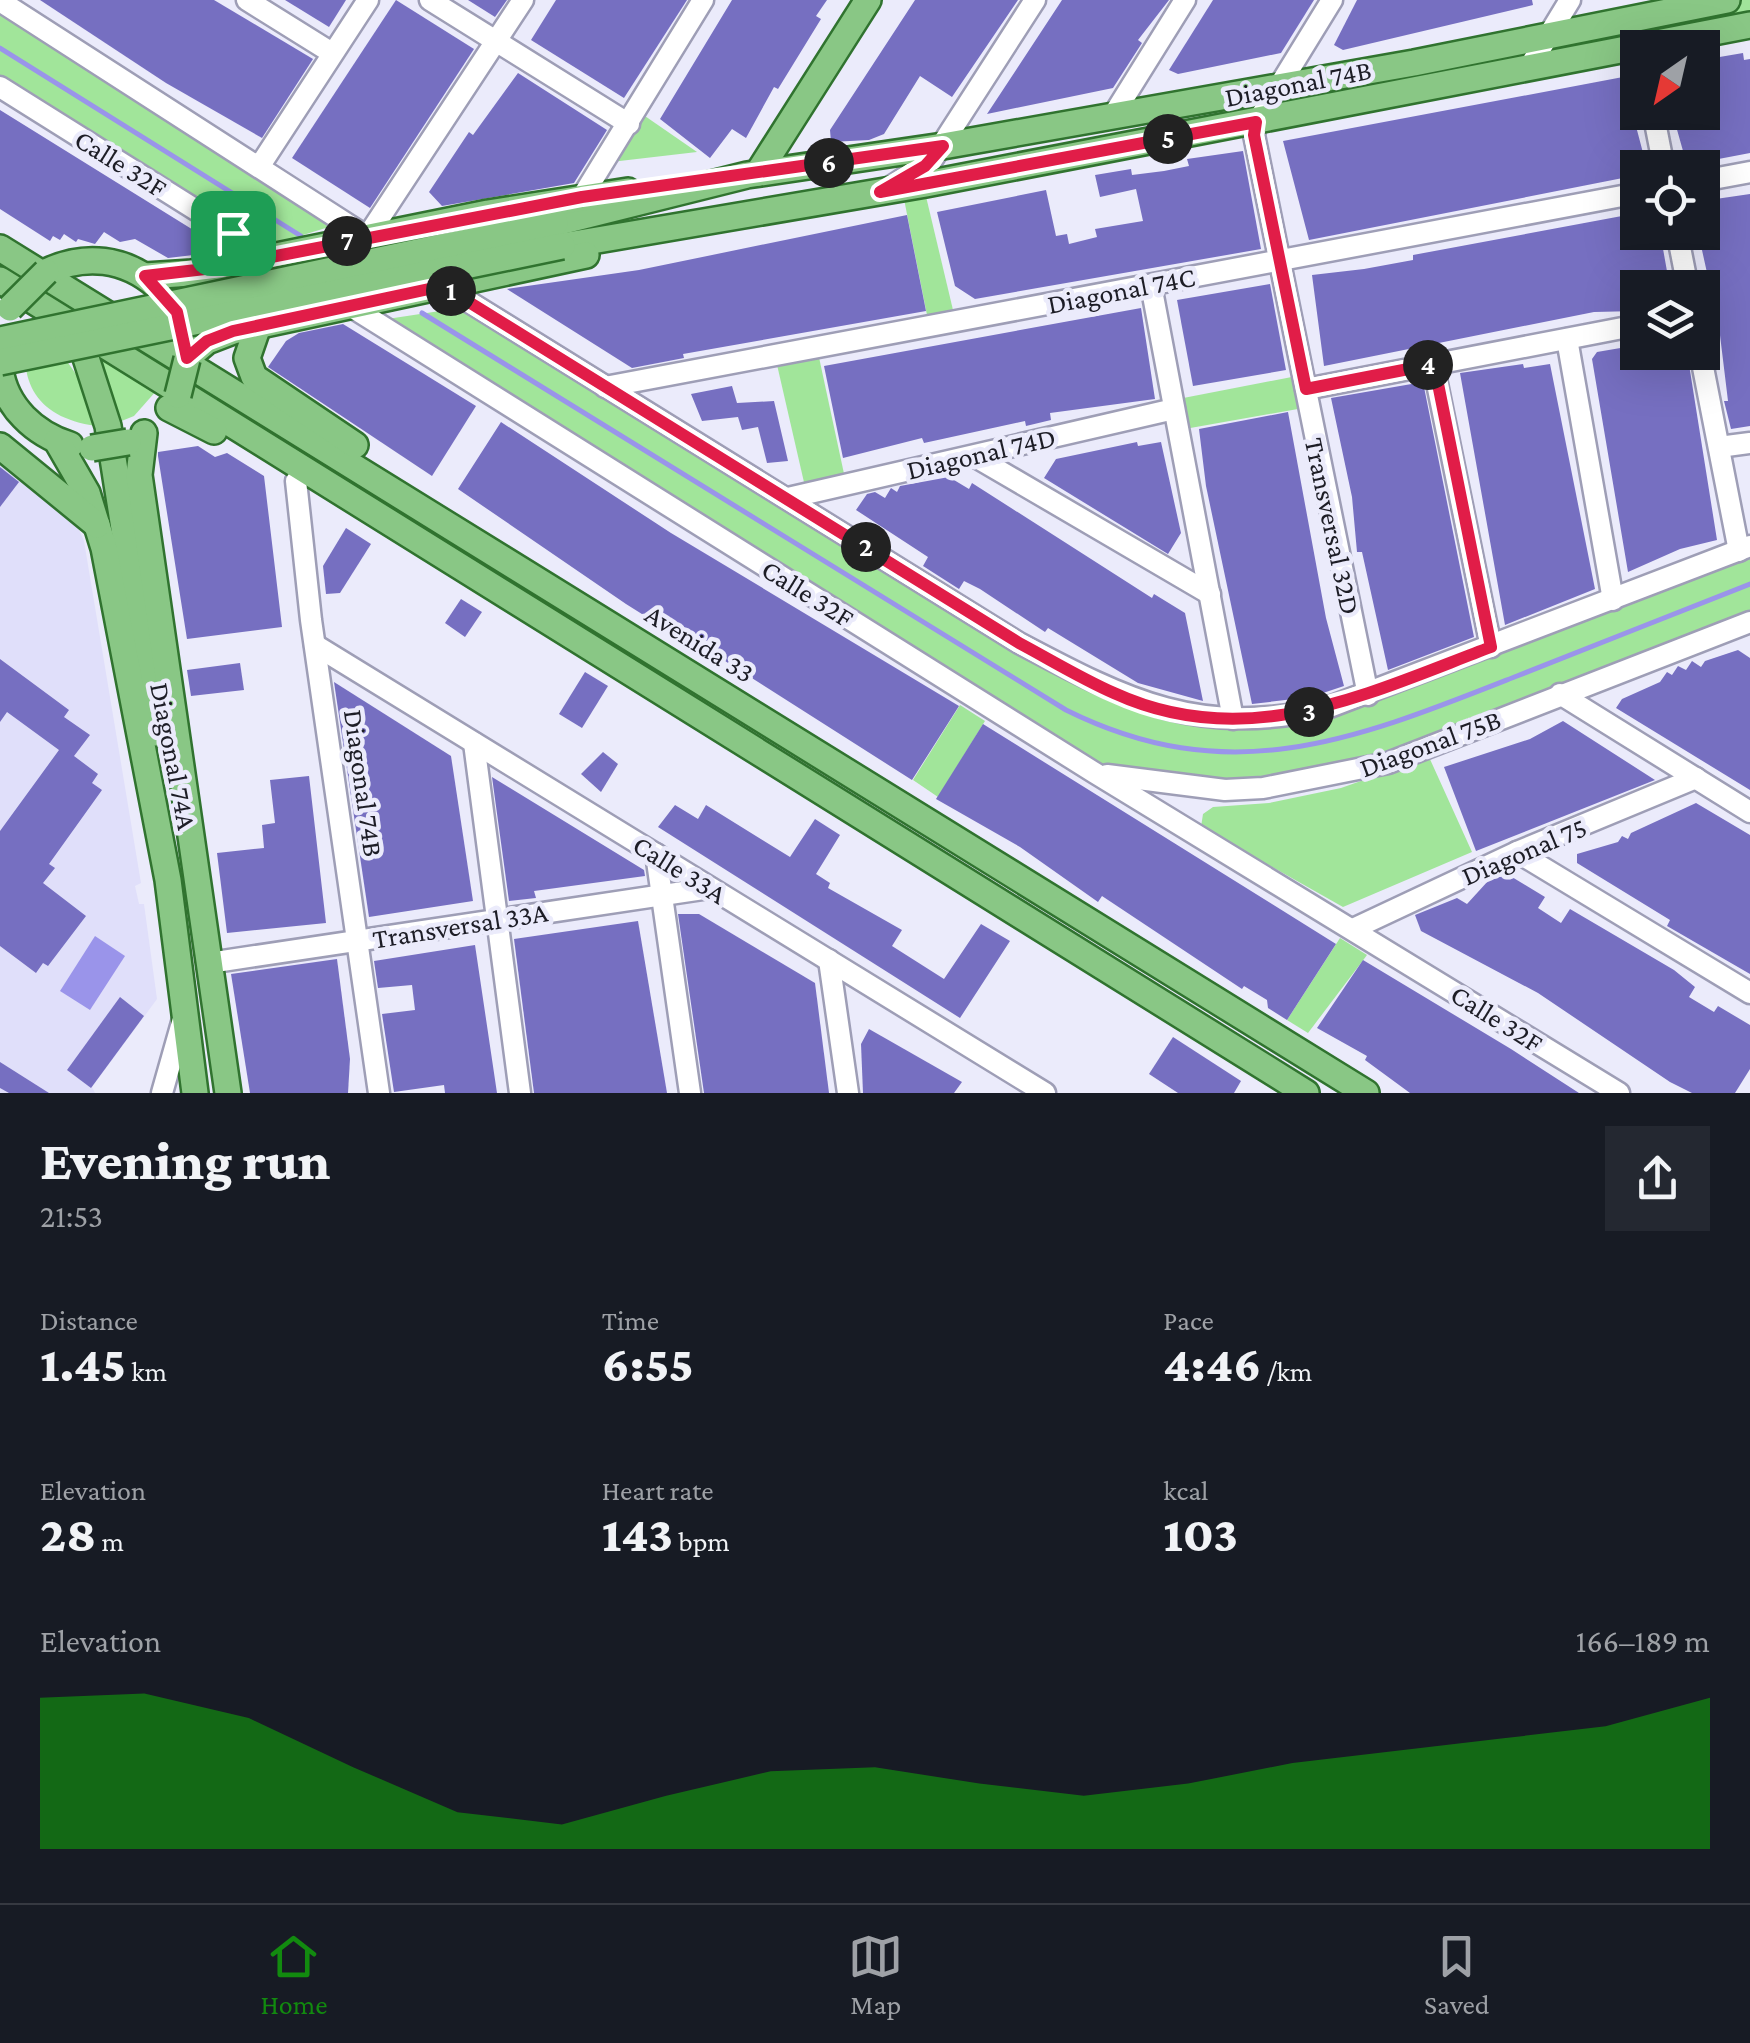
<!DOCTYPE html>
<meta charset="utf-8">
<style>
body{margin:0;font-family:"Crimson Pro",serif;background:#242831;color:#f1f3f6;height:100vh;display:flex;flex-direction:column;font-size:38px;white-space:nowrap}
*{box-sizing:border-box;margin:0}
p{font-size:32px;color:#9ea1a6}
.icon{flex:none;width:55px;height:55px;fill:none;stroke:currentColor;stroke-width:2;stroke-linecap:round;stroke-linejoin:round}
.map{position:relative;height:1093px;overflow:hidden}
.side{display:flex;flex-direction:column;background:#171b24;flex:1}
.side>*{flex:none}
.needle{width:65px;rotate:214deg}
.fabs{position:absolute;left:1620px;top:30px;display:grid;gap:20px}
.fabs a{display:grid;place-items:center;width:100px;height:100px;border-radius:0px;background:#171b24;box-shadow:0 10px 40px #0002;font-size:50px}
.pin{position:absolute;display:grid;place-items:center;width:85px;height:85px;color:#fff;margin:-42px;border-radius:20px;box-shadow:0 5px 15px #0006}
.km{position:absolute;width:50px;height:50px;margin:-25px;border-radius:50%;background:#222;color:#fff;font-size:28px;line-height:50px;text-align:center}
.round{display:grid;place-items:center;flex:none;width:105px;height:105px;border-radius:0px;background:#242831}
.overview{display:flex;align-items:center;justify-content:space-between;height:170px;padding:0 40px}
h1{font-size:55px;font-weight:800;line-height:75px}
.stats{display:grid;grid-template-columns:repeat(3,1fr);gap:15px;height:170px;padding:10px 40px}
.stats div{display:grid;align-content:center}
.stats b{font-size:50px;font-weight:800}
.stats small{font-size:28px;font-weight:400}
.stats p{font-size:28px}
.chart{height:280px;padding:20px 40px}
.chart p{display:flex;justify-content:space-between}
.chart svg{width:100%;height:180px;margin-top:10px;fill:#128a0f;opacity:.7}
.dock{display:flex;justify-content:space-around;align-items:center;height:140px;border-top:2px solid #363941;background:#171b24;font-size:28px;color:#9ea1a6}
.dock a{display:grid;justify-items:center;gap:5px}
.dock .active{color:#128a0f}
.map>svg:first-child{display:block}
.built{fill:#e0dffa}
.green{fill:#a1e59a}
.water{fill:#9a94ea}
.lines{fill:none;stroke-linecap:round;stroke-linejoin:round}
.stream{stroke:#9a94ea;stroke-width:5}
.building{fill:#766fc1}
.minor-casing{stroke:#9e9eb6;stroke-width:25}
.major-casing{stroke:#30732f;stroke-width:30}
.minor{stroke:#fff;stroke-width:20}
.major{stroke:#89c785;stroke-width:25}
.major-bridge-casing{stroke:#30732f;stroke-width:30;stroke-linecap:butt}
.major-bridge{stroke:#89c785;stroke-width:25}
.route-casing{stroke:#fff;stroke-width:20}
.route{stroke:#e11d48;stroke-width:12}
.labels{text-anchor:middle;stroke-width:9;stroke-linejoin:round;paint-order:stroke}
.street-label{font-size:28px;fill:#1d1d26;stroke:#ebebfb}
</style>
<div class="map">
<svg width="1750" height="1093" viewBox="0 0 1750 1093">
<rect width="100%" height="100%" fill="#ebebfb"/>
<polygon class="built" points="0,457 76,523 84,541 141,883 135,886 139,904 144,904 157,999 92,1087 95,1093 0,1093"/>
<g class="green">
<polygon points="1727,0 1750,0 1750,25 1591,56 1586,29"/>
<polygon points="0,1 345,222 258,249 0,87"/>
<polygon points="642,114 697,152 611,162"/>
<polygon points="924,188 953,310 927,315 904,199"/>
<polygon points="473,306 1117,695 1286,718 1750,546 1750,622 1388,763 1263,788 1095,773 374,321"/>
<path d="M30,319C61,353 88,379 96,426C33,417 15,378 30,319Z"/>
<polygon points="817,348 846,483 806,491 775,356"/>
<polygon points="99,357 157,390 134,416 119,422"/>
<polygon points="1302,375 1309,407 1179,430 1173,400"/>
<polygon points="960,705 985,721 938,797 913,780"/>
<polygon points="1429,757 1472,852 1343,907 1201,827 1203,814 1213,807 1269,803 1341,788"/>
<polygon points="1340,938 1367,955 1308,1033 1287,1020"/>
</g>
<polygon class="water" points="95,936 125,956 90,1010 60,991"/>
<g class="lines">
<g class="stream">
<polyline points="0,48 301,236"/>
<path d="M422,313L1066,710C1231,792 1357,739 1517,676C1595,645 1672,615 1750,584"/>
</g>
</g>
<g class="building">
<polygon points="40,0 214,0 313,59 262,138 166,83"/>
<polygon points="285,0 346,0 329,27"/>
<polygon points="396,0 474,49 370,208 292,158"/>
<polygon points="468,0 507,0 495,17"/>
<polygon points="556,0 687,0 624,98 531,40"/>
<polygon points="732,0 827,0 816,16 821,19 778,89 774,87 746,138 732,129 710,158 660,119"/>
<polygon points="915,0 1018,0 952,97 920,76 884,134 869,140 831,142 830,130"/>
<polygon points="1062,0 1169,0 1138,40 1142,43 1113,88 987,114"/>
<polygon points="1213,0 1314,0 1281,53 1178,74 1169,70"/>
<polygon points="1357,0 1532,0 1533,5 1343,50 1334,45"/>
<polygon points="1743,53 1744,60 1750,59 1750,153 1687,165 1672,112 1702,112 1702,60"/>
<polygon points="518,73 607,130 574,183 442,206 429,192 469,132 473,135"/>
<polygon points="1623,77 1647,168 1638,168 1638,175 1309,240 1283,141"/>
<polygon points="0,110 211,241 202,254 168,258 135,239 120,242 104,232 95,244 78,239 76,242 64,234 60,240 53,236 50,241 0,209"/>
<polygon points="1243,151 1261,249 975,299 955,286 937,212 1046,190 1056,236 1067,234 1069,244 1097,237 1095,229 1143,221 1136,189 1100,197 1095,175 1131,169 1132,175 1164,171 1189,166 1187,159"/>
<polygon points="1750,194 1750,426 1731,429 1724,401 1728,401 1719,327 1698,232 1702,232 1702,201"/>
<polygon points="1638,213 1638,232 1660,232 1670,288 1638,288 1638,311 1594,312 1324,366 1312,275 1364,269 1413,260 1413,255"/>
<polygon points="907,215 926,311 683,354 684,358 632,368 507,289 639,270"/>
<polygon points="1270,284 1286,370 1193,386 1177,300"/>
<polygon points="1141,308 1155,399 1050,413 1051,420 1026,426 1025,421 924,443 922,438 843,458 824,366"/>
<polygon points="343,324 476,406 432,476 268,367 286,341 299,333"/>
<polygon points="1638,345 1638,352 1687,352 1717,540 1680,549 1628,572 1592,359 1597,352"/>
<polygon points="1523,364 1524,368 1550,364 1595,589 1505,625 1460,373"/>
<polygon points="1423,382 1474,637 1388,670 1362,552 1357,552 1352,497 1331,398"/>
<polygon points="732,386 737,403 774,401 788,461 767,463 758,427 742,430 738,417 702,421 691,394"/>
<polygon points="1288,412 1326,618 1344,686 1311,697 1252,704 1206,486 1199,429"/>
<polygon points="501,422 671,533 959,706 912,780 703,647 696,648 626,604 458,489"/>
<polygon points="1137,442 1138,446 1161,442 1181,533 1168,554 1044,478 1056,459"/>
<polygon points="198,446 215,457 227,453 264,476 282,627 187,639 158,456 158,452"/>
<polygon points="0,467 19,482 0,507"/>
<polygon points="949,477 969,489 972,483 1152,598 1154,594 1185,613 1203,701 1138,683 1048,628 1045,632 980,589 964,581 959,589 923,566 928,557 856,510 867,494 875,492 885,498 891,488 897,492 900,486"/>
<polygon points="346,528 371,544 340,593 326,594 323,566"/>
<polygon points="461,599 482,612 465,637 445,623"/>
<polygon points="1738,650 1750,658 1750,790 1616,708 1622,699 1660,682 1667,672 1672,675 1678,666 1686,670 1692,661 1701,667 1705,661"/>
<polygon points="0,659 69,710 64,717 90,735 74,756 98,774 92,783 102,790 49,864 55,868 43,883 86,916 48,966 43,963 36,973 0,946 0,831 59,750 7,712 0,722"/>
<polygon points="240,663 244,690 191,696 187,670"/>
<polygon points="585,672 608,686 582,728 559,714"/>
<polygon points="334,682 451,756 473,901 369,917"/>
<polygon points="1563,721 1655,780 1476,851 1444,767 1530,739"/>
<polygon points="983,724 1336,944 1287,1020 1268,1008 1267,1000 1244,986 1242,989 1102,896 1098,902 1020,847 936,799"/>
<polygon points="603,752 618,764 601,792 581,774"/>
<polygon points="309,776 326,923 227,933 217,853 264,848 262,825 275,823 270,780"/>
<polygon points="492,777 644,870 645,876 534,891 536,898 509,901"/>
<polygon points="1696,803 1750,835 1750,974 1667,926 1670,920 1577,863 1577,854 1618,842 1622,836 1628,839 1631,833"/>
<polygon points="675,805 698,819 706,805 790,857 815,819 840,835 816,874 830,883 828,888 902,930 892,946 944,979 981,924 1010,941 960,1018 658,827"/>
<polygon points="1507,874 1545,897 1538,908 1561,923 1570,909 1674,970 1695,987 1689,997 1714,1012 1718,1006 1750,1025 1750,1069 1735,1093 1692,1093 1670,1082 1538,993 1421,931 1415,915 1457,898 1467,904 1488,881"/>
<polygon points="678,914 699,914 815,983 829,1093 704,1093"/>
<polygon points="638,921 667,1093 534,1093 514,939"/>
<polygon points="475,945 497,1093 445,1093 444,1085 394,1092 382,1014 415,1010 412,985 378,988 374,961"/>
<polygon points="337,959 350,1059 348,1093 250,1093 231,974"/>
<polygon points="1363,960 1511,1049 1579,1093 1410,1093 1365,1060 1367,1056 1317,1028"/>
<polygon points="120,997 144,1016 91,1088 67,1070"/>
<polygon points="869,1029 962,1082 954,1093 863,1093 861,1044"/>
<polygon points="1173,1037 1241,1081 1234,1093 1178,1093 1149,1074"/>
<polygon points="0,1062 49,1093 9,1093 0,1088"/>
</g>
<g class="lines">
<defs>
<g id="minor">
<polyline points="247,0 332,53"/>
<polyline points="430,0 629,124"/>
<polyline points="1332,0 1257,122 1254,135 1368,695"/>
<polyline points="0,1 375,242"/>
<polyline points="1528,69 1570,0"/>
<polyline points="0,87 279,262"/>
<polyline points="1653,112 1664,168"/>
<polyline points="1112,117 1185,0"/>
<polyline points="259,167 368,0"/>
<polyline points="1702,181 1750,172"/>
<polyline points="892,186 932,160 1035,0"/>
<polyline points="582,197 703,0"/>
<polyline points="1677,232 1688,288"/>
<polyline points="367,237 523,0"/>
<path d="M437,282L1019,643C1129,701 1198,737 1327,708L1750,546"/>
<polyline points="1151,285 1233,719"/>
<polyline points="342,301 1095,773 1619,1093"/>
<polyline points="1567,339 1613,600"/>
<polyline points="1700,352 1739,551"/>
<polyline points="1433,364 1491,647"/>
<polyline points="605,387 1638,193"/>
<polyline points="1306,389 1638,325"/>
<polyline points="1719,447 1750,443"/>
<polyline points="974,456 1210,594"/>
<polyline points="296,481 311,620 379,1093"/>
<polyline points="788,498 1174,409"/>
<polyline points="315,645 1045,1093"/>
<polyline points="1560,694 1750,812"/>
<polyline points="474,743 520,1093"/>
<polyline points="1107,775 1225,790 1263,788 1388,763 1750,622"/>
<polyline points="1517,852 1750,993"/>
<polyline points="656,854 690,1093"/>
<polyline points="1353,929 1517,852 1696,778"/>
<polyline points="829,960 848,1093"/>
<polyline points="209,963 710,888"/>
<polyline points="162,1093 183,1019"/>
</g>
<g id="major">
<polyline points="758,173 868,0"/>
<polyline points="555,223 747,175 943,146 1414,63 1727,0"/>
<polyline points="562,246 926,184 1750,25"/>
<polyline points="0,248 1366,1093"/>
<polyline points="222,267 233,233"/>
<path d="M46,272C85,253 125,258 157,286"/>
<polyline points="145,276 192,273 488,213 628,191"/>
<polyline points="0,280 1306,1093"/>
<polyline points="258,326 247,358 254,377 355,445"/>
<polyline points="76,327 108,426 156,733"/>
<polyline points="187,358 207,341 233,331 586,255"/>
<path d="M0,369C5,407 35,434 70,445"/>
<polyline points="169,408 214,431"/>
<polyline points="144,433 139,475 228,1093"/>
<polyline points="57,441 87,493 104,548 168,880 195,1093"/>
<polyline points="0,446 97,525"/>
</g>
</defs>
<use href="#minor" class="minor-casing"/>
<use href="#major" class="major-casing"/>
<use href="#minor" class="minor"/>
<use href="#major" class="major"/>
<defs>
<g id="major-bridge">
<polyline points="10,308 46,272"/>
<polyline points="0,340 555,223"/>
<polyline points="0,362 562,246"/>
<polyline points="178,395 187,359"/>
<polyline points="92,448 128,442"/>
</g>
</defs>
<use href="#major-bridge" class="major-bridge-casing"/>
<use href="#major-bridge" class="major-bridge"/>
</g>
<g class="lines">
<defs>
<path id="route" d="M1256,122L1254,135L1306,389L1434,364L1491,647C1366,694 1247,754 1114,693C1082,679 1051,660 1019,643L443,286L233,331L207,341L187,358L177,312L145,276L222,267L233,233L271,257L582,197L943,146L925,166L880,192Z"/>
</defs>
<use href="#route" class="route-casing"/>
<use href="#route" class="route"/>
</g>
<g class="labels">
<g class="street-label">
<text transform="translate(1298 83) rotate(-11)" y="10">Diagonal 74B</text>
<text transform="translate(121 163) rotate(32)" y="10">Calle 32F</text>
<text transform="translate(1121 290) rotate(-11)" y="10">Diagonal 74C</text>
<text transform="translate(981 453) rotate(-13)" y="10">Diagonal 74D</text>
<text transform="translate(1333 526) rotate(78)" y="10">Transversal 32D</text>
<text transform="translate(808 593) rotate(32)" y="10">Calle 32F</text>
<text transform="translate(700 643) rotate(32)" y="10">Avenida 33</text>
<text transform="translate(1430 743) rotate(-20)" y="10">Diagonal 75B</text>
<text transform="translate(174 756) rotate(79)" y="10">Diagonal 74A</text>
<text transform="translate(364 783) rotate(82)" y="10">Diagonal 74B</text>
<text transform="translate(1524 851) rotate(-23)" y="10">Diagonal 75</text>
<text transform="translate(680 869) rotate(32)" y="10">Calle 33A</text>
<text transform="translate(460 925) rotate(-9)" y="10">Transversal 33A</text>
<text transform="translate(1497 1018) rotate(32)" y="10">Calle 32F</text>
</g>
</g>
</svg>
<div class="fabs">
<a><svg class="needle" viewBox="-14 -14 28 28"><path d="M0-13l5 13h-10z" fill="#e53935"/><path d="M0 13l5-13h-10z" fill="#9ea1a6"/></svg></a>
<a><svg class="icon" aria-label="locate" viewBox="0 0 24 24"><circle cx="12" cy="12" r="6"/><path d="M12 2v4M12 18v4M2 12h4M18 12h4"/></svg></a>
<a><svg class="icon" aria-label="layers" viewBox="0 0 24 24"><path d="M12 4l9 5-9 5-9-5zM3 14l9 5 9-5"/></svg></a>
</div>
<div class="pin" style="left:233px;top:233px;background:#1e9e55"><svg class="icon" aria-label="arrive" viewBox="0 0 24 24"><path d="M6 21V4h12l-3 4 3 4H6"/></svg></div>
<b class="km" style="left:451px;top:291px">1</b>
<b class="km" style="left:866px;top:547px">2</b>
<b class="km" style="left:1309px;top:712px">3</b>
<b class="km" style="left:1428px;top:365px">4</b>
<b class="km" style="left:1168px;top:139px">5</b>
<b class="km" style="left:829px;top:163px">6</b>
<b class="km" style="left:347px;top:241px">7</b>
</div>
<section class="side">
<div class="overview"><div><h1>Evening run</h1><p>21:53</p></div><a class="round"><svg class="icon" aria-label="share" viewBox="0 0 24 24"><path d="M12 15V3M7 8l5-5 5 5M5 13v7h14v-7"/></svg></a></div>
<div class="stats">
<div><p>Distance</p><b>1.45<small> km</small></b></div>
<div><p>Time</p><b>6:55</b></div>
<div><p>Pace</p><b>4:46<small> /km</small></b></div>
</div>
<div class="stats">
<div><p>Elevation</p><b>28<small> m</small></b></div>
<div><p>Heart rate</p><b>143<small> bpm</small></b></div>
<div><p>kcal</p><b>103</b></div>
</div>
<div class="chart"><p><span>Elevation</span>166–189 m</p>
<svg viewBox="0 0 160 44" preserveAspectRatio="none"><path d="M0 44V7L10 6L20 12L30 24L40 35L50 38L60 31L70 25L80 24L90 28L100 31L110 28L120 23L130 20L140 17L150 14L160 7V44z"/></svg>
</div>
</section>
<nav class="dock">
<a class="active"><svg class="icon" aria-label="home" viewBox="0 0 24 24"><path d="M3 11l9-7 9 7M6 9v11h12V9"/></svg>Home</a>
<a><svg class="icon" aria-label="map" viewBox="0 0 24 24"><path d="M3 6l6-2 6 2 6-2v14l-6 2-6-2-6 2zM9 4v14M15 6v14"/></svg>Map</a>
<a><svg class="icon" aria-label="saved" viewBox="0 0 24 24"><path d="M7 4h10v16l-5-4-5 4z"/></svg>Saved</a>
</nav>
